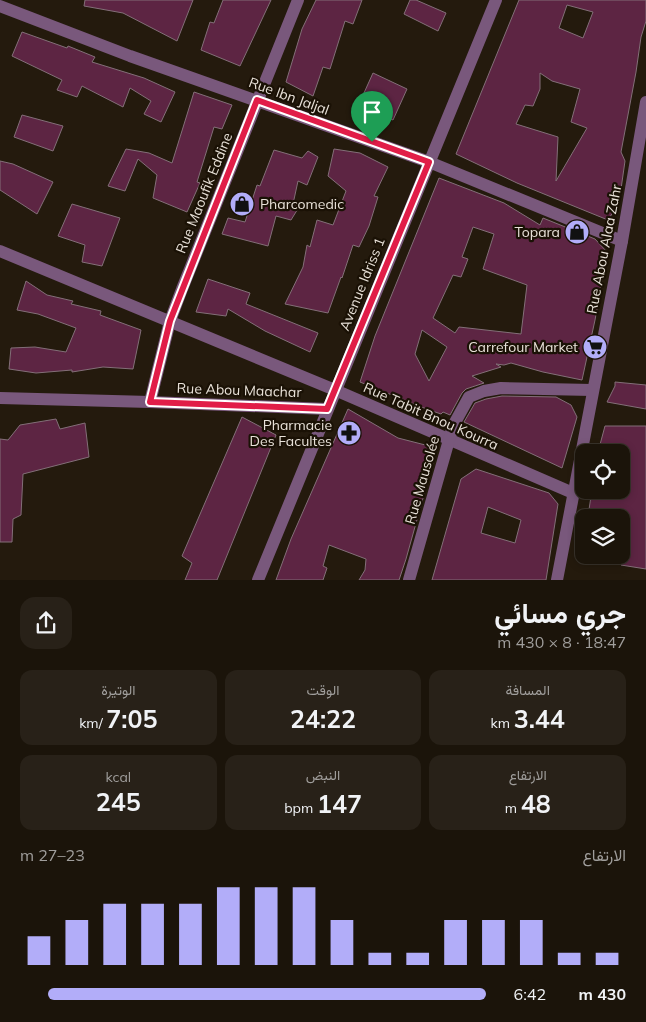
<!DOCTYPE html>
<html lang="ar">
<meta charset="utf-8">
<style>
body{margin:0;font-family:Mulish,Vazirmatn,sans-serif;background:#282118;color:#f1f3f6;direction:rtl;height:100vh;display:flex;flex-direction:column;font-size:19px;white-space:nowrap}
*{box-sizing:border-box;margin:0}
p{font-size:16px;color:#a09e9c}
.icon{flex:none;width:28px;height:28px;fill:none;stroke:currentColor;stroke-width:2;stroke-linecap:round;stroke-linejoin:round}
.map{position:relative;height:580px;overflow:hidden;direction:ltr}
.details{display:flex;flex-direction:column;background:#1b140a;flex:1}
.details>*{flex:none}
.buttons{position:absolute;left:575px;top:444px;display:grid;gap:10px}
.buttons a{display:grid;place-items:center;width:55px;height:55px;border-radius:10px;background:#1b140a;box-shadow:0 2px 8px #0003,0 0 0 1px #39332b;font-size:25px}
.pin{position:absolute;display:grid;place-items:center;width:42px;height:42px;color:#fff;margin:-51px -21px;border-radius:50% 50% 50% 0;rotate:-45deg;box-shadow:0 0 5px #0007}
.pin .icon{rotate:45deg}
.round{display:grid;place-items:center;flex:none;width:52px;height:52px;border-radius:15px;background:#282118}
.overview{display:flex;align-items:center;justify-content:space-between;height:85px;padding:0 20px}
h1{font-size:28px;font-weight:700;line-height:38px}
.metrics{display:grid;grid-template-columns:repeat(3,1fr);gap:8px;height:85px;padding:5px 20px}
.metrics div{display:grid;align-content:center;border-radius:12px;background:#282118;text-align:center}
.metrics b{font-size:25px;font-weight:700}
.metrics small{font-size:14px;font-weight:400}
.metrics p{font-size:14px}
.chart{height:140px;padding:10px 20px}
.chart p{display:flex;justify-content:space-between}
.chart svg{width:100%;height:90px;margin-top:5px;stroke:#b2adf9;stroke-width:6}
ul{padding:0 20px;list-style:none;font-size:16px}
li{display:grid;grid-template-columns:80px 60px 1fr;align-items:center;height:38px}
li i{height:12px;border-radius:6px;background:#b2adf9}
.map>svg:first-child{display:block}
.building{fill:#5d2543;stroke:#836f78;fill-rule:evenodd}
.lines{fill:none;stroke-linecap:round;stroke-linejoin:round}
.minor{stroke:#79587c;stroke-width:12}
.tertiary{stroke:#79587c;stroke-width:12}
.route-casing{stroke:#fff;stroke-width:10}
.route{stroke:#e11d48;stroke-width:6}
.labels{text-anchor:middle;stroke-width:4.5;stroke-linejoin:round;paint-order:stroke}
.street-label{font-size:14px;fill:#e8e1d8;stroke:#1a1105}
.poi-label{font-size:14px;fill:#e8e1d8;stroke:#1a1105;text-anchor:end}
</style>
<div class="map">
<svg width="646" height="580" viewBox="0 0 646 580">
<rect width="100%" height="100%" fill="#241a0d"/>
<g class="building">
<polygon points="85,0 193,0 177,41 123,13 84,6"/>
<polygon points="223,0 271,0 240,66 201,50 210,22 214,23"/>
<polygon points="316,0 362,0 353,24 345,21 330,69 323,67 313,96 286,82 302,29"/>
<polygon points="410,0 416,0 446,13 438,31 404,14"/>
<path d="M519,0H646V21L641,37L636,72L621,152L625,161L619,203L608,220L517,183L456,154ZM567,5L593,12L583,38L559,28ZM540,73L552,81L580,89L571,122L587,128L556,181L558,137L516,124L525,105L533,106L540,89Z"/>
<polygon points="22,32 67,48 68,46 95,57 92,62 144,78 175,92 161,122 144,114 151,101 130,88 123,107 82,86 77,97 57,90 62,80 12,56"/>
<polygon points="373,73 407,89 393,120 359,104"/>
<polygon points="194,92 232,105 222,129 214,127 197,182 200,183 187,212 153,198 157,175 138,159 125,191 108,186 126,149 149,153 172,163"/>
<polygon points="22,115 63,126 53,151 14,137"/>
<polygon points="334,149 360,153 388,167 374,196 378,197 369,226 359,247 353,245 342,278 341,277 328,313 285,304 303,267 307,245 310,247 317,220 333,225 346,191 328,176"/>
<polygon points="274,150 302,158 308,151 318,157 307,185 298,181 293,204 299,207 291,220 276,216 268,246 222,234 228,218 245,222 257,185 260,186"/>
<polygon points="0,161 13,164 53,182 37,214 0,190"/>
<path d="M439,178L504,203L540,225L543,218L595,239L607,252L595,320L582,380L543,372L511,363L504,365L496,364L501,367L472,376L484,383L466,389L462,393L450,415L443,412L441,414L424,408L360,382L375,336ZM473,227L494,234L483,269L527,285L521,334L459,327L455,333L433,318L453,275L461,277L468,259L462,257ZM422,330L447,347L429,381L415,354Z"/>
<polygon points="72,204 120,218 102,266 82,262 85,245 58,236"/>
<polygon points="208,279 250,293 246,304 318,333 310,352 265,331 228,309 226,316 196,312"/>
<polygon points="26,281 47,295 73,301 71,304 101,311 100,315 141,330 133,369 103,367 72,372 72,370 36,373 9,369 11,348 35,347 66,352 76,328 38,314 17,310"/>
<polygon points="615,382 646,385 646,409 607,402 615,386"/>
<polygon points="502,396 556,397 571,405 577,417 562,468 464,422 475,403 486,399"/>
<polygon points="348,409 398,438 437,448 406,559 399,580 359,580 365,570 366,559 329,545 323,566 327,568 323,580 276,580 291,539"/>
<polygon points="242,417 276,435 217,580 185,580 192,563 182,556"/>
<polygon points="56,419 60,429 85,423 89,457 23,474 21,515 13,519 12,542 0,542 0,439 8,440 20,425"/>
<polygon points="605,426 646,426 646,569 621,565 621,518 594,518 588,516 592,490 621,490 621,452 598,452"/>
<path d="M476,469L549,493L558,504L546,580H432L461,479ZM488,507L521,520L515,543L481,533Z"/>
</g>
<g class="lines">
<g class="minor">
<polyline points="0,6 130,56 429,162 622,241"/>
<polyline points="0,251 335,390 573,493"/>
<polyline points="0,398 150,402 327,409"/>
<polyline points="150,402 170,321 182,289 298,0"/>
<polyline points="409,580 453,426 469,397 484,391 501,388 592,390"/>
<polyline points="557,580 622,241 646,102"/>
</g>
<polyline class="tertiary" points="258,580 496,0"/>
</g>
<g class="lines">
<defs>
<polygon id="route" points="257,100 429,162 327,409 150,402 170,321"/>
</defs>
<use href="#route" class="route-casing"/>
<use href="#route" class="route"/>
</g>
<defs>
<symbol id="shop-disc" viewBox="-11 -11 22 22"><circle r="9.5" fill="#b2adf9" stroke="#1a1105"/><path d="M-5-2.5h2.3a2.7 3.5 0 0 1 5.4 0H5L5.5 6h-11ZM-1.5-2.5h3a1.5 2.3 0 0 0-3 0Z" fill="#111"/></symbol>
<symbol id="supermarket-disc" viewBox="-11 -11 22 22"><circle r="9.5" fill="#b2adf9" stroke="#1a1105"/><path d="M-6-5.5h2.5l.6 2H6L4.5 2H-2.5L-4.4-4H-6ZM-1.5 3.2a1.3 1.3 0 1 0 .1 0ZM3 3.2a1.3 1.3 0 1 0 .1 0Z" fill="#111"/></symbol>
<symbol id="pharmacy-disc" viewBox="-11 -11 22 22"><circle r="9.5" fill="#b2adf9" stroke="#1a1105"/><path d="M-2-6h4v4h4v4h-4v4h-4v-4h-4v-4h4Z" fill="#111"/></symbol>
</defs>
<g fill-rule="evenodd">
<use href="#shop-disc" x="228" y="190" width="28" height="28"/>
<use href="#shop-disc" x="563" y="218" width="28" height="28"/>
<use href="#supermarket-disc" x="581" y="333" width="28" height="28"/>
<use href="#pharmacy-disc" x="335" y="419" width="28" height="28"/>
</g>
<g class="labels">
<g class="street-label">
<text transform="translate(289 96) rotate(20)" y="5">Rue Ibn Jaljal</text>
<text transform="translate(204 193) rotate(-68)" y="5">Rue Maoufik Eddine</text>
<text transform="translate(604 249) rotate(-79)" y="5">Rue Abou Alaa Zahr</text>
<text transform="translate(362 284) rotate(-68)" y="5">Avenue Idriss 1</text>
<text transform="translate(239 390) rotate(2)" y="5">Rue Abou Maachar</text>
<text transform="translate(431 416) rotate(24)" y="5">Rue Tabit Bnou Kourra</text>
<text transform="translate(422 480) rotate(-74)" y="5">Rue Mausolée</text>
</g>
<g class="poi-label">
<text x="260" y="209" text-anchor="start">Pharcomedic</text>
<text x="560" y="237">Topara</text>
<text x="578" y="352">Carrefour Market</text>
<text x="332" y="430">Pharmacie<tspan x="332" dy="16">Des Facultes</tspan></text>
</g>
</g>
</svg>
<div class="buttons">
<a><svg class="icon" aria-label="locate" viewBox="0 0 24 24"><circle cx="12" cy="12" r="6"/><path d="M12 2v4M12 18v4M2 12h4M18 12h4"/></svg></a>
<a><svg class="icon" aria-label="layers" viewBox="0 0 24 24"><path d="M12 4l9 5-9 5-9-5zM3 14l9 5 9-5"/></svg></a>
</div>
<div class="pin" style="left:372px;top:142px;background:#1e9e55"><svg class="icon" aria-label="arrive" viewBox="0 0 24 24"><path d="M6 21V4h12l-3 4 3 4H6"/></svg></div>
</div>
<section class="details">
<div class="overview"><div><h1>جري مسائي</h1><p>18:47 · 8 × 430 m</p></div><a class="round"><svg class="icon" aria-label="share" viewBox="0 0 24 24"><path d="M12 15V3M7 8l5-5 5 5M5 13v7h14v-7"/></svg></a></div>
<div class="metrics">
<div><p>المسافة</p><b>3.44<small> km</small></b></div>
<div><p>الوقت</p><b>24:22</b></div>
<div><p>الوتيرة</p><b>7:05<small> /km</small></b></div>
</div>
<div class="metrics">
<div><p>الارتفاع</p><b>48<small> m</small></b></div>
<div><p>النبض</p><b>147<small> bpm</small></b></div>
<div><p>kcal</p><b>245</b></div>
</div>
<div class="chart"><p><span>الارتفاع</span>23–27 m</p>
<svg viewBox="0 0 160 44" preserveAspectRatio="none"><path d="M5 44V30M15 44V22M25 44V14M35 44V14M45 44V14M55 44V6M65 44V6M75 44V6M85 44V22M95 44V38M105 44V38M115 44V22M125 44V22M135 44V22M145 44V38M155 44V38"/></svg>
</div>
<ul>
<li><b>430 m</b>6:42<i style="width:94%"></i></li>
</ul>
</section>
